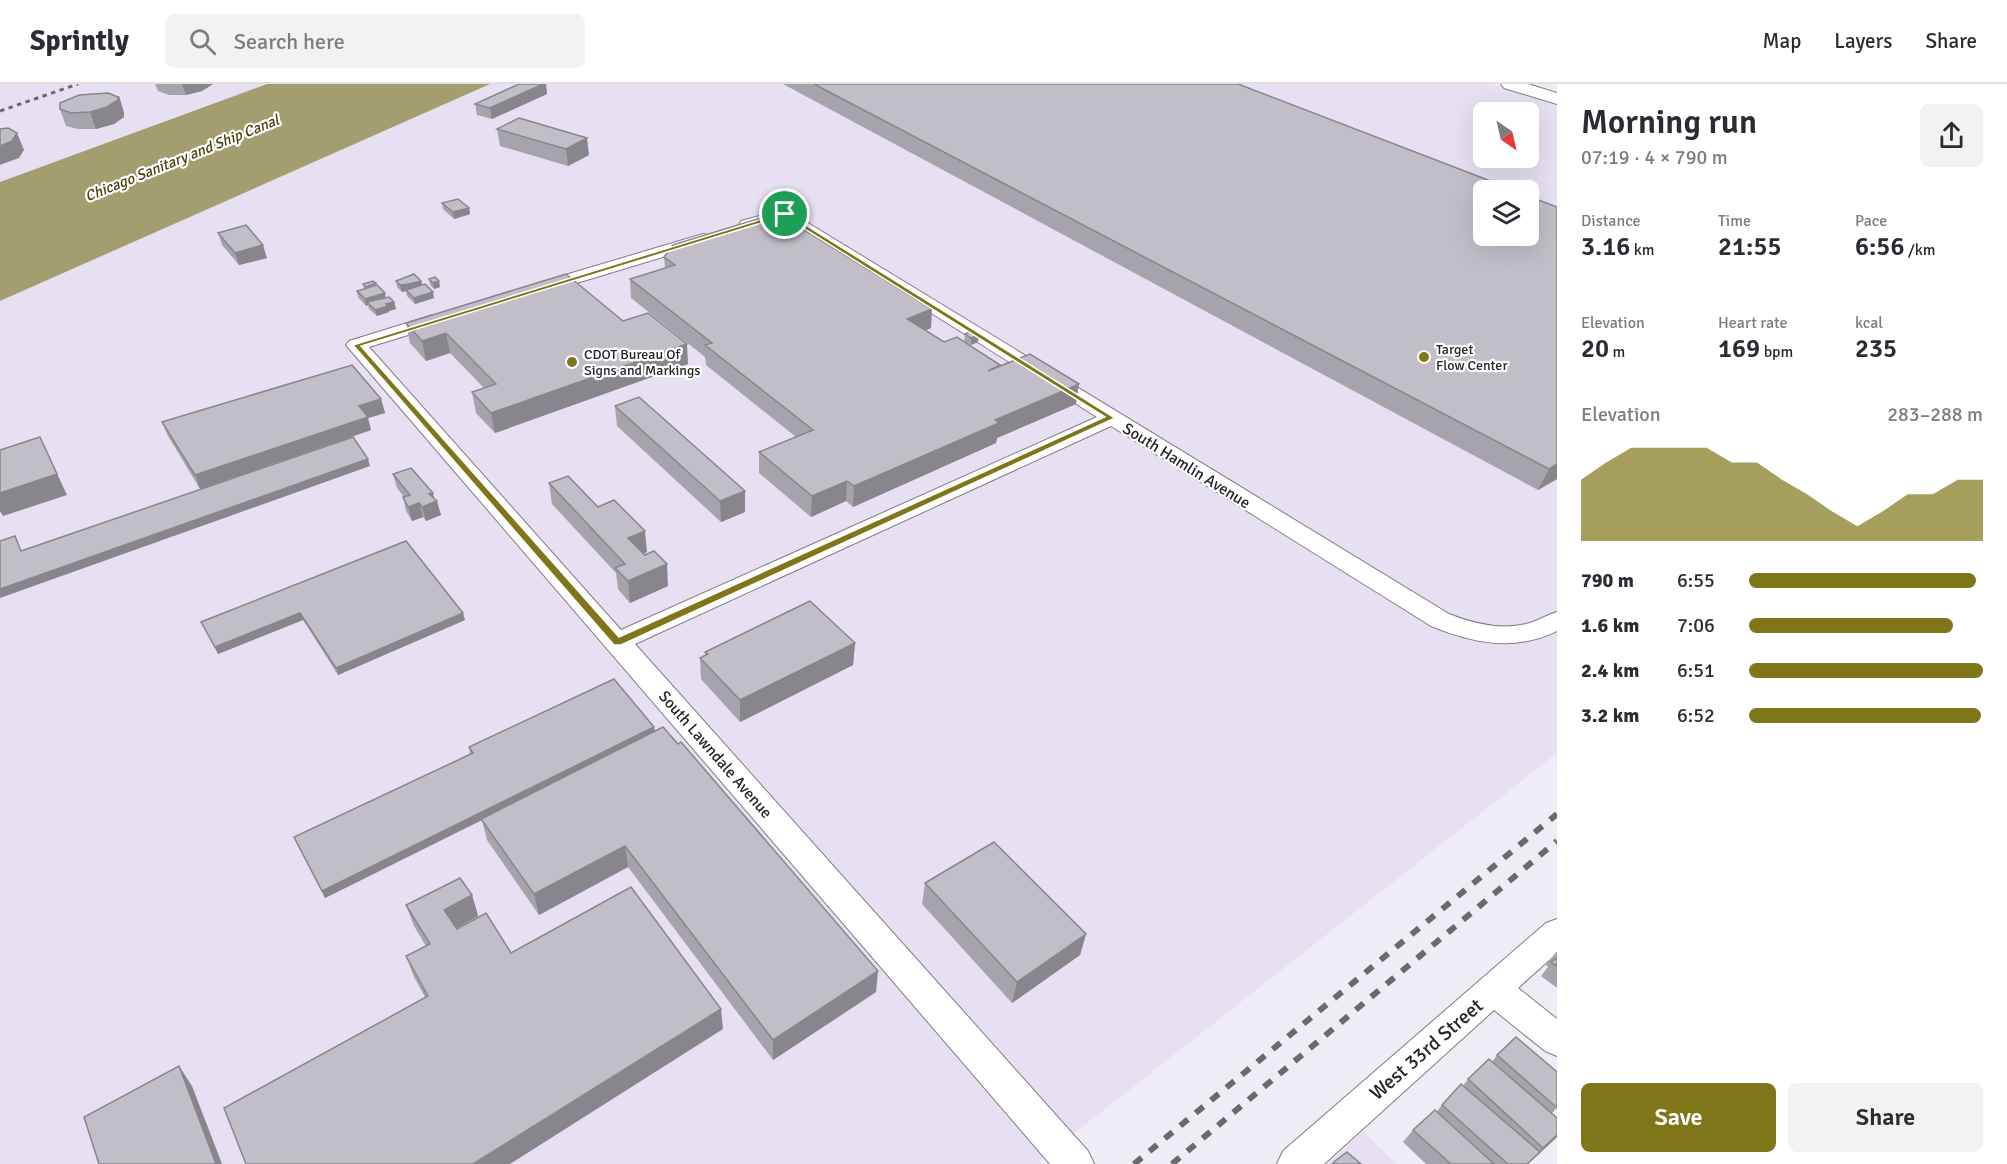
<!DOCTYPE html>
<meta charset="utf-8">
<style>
body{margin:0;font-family:Signika,sans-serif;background:#f2f2f3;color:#2b2b33;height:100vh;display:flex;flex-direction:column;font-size:22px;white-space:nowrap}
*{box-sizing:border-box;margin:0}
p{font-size:20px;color:#7c7c81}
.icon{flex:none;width:33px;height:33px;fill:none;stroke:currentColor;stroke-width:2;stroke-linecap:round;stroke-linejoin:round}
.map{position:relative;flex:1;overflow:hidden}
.panel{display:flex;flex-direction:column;background:#fff;width:450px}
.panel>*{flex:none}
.needle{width:39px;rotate:146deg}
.controls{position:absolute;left:1473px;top:18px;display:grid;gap:12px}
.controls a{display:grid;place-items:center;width:66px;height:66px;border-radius:9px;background:#fff;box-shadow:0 6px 24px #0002;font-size:30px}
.pin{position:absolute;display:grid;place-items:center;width:51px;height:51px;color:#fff;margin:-26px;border:3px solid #fff;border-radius:50%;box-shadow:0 2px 6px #0007}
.round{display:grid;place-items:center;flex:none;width:63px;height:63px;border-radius:9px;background:#f2f2f3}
.summary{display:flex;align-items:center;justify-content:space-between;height:102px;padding:0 24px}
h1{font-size:33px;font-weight:600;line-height:45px}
.stats{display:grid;grid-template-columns:repeat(3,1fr);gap:9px;height:102px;padding:6px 24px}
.stats div{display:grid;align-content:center}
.stats b{font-size:26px;font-weight:600}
.stats small{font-size:16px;font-weight:400}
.stats p{font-size:16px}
.chart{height:168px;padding:12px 24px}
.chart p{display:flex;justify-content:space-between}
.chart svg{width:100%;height:108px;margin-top:6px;fill:#7f761a;opacity:.7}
.action{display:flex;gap:12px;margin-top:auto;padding:12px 24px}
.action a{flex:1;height:69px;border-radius:9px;background:#7f761a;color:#fff;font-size:24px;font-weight:600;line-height:69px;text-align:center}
.action a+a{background:#f2f2f3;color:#2b2b33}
ul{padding:0 24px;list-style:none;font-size:20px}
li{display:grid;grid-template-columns:96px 72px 1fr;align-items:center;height:45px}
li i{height:15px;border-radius:8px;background:#7f761a}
header{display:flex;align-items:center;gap:36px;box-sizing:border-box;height:84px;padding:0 30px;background:#fff;border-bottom:2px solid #e1e1e2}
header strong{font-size:28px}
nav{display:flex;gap:33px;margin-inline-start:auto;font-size:21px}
.search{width:420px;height:54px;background:#f2f2f3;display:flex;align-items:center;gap:15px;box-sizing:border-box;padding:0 21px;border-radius:9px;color:#7c7c81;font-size:22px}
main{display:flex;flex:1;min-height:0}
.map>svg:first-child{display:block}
.built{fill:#e6e0f2;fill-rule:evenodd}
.water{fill:#a29e70}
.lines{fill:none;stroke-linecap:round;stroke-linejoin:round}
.street-casing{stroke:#7f7c85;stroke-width:2}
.secondary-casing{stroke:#7f7c85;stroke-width:2}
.street{fill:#fff;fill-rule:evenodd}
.secondary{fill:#fff;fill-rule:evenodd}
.rail-far1{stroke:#6b696f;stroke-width:3;stroke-dasharray:4.5 4.5;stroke-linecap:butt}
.rail{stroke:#6b696f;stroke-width:6;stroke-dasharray:10 10;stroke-linecap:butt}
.wall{fill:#a7a3ac}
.shaded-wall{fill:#88858c}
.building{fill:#c2bec8;stroke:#88858c;stroke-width:1.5}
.route{fill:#7f761a;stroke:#fff;stroke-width:1.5;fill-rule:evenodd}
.poi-dot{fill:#7f761a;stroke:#fff;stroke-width:2}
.labels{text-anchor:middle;stroke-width:4.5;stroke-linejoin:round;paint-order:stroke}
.far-poi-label{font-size:14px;fill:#252327;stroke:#fff;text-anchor:start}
.far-water-label{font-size:15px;font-style:italic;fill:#494308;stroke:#fff}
.street-label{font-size:16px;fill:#252327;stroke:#fff}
.near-street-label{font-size:20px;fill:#252327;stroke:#fff}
</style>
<header>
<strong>Sprintly</strong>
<div class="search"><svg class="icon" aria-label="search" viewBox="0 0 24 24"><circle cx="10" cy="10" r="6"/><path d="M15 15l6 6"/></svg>Search here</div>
<nav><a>Map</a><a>Layers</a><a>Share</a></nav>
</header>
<main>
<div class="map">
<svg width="1557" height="1080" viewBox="0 0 1557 1080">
<rect width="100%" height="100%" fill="#efecf6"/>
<g class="built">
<polygon points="0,0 267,0 0,98"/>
<path d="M490,0H1491L1557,21V669L1039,1077L1040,1080H0V217ZM1484,28H1528V74H1484ZM1484,106H1528V152H1484Z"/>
<polygon points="1363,1048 1397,1080 1327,1080"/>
</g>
<polygon class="water" points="267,0 490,0 0,217 0,98"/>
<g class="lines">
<defs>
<g id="street">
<path d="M785,125L1449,530C1474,540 1503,547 1530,539C1539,536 1547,531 1557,528V547C1515,568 1472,559 1431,542L1111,342L635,560L1088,1067L1094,1080H1050L346,261L349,257L433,231H447L449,235L447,239L369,263L621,546L1097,333L783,136L747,146L739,141L741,137Z"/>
<polygon points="703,150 709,151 712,155 709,159 547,208 535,208 532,204 535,200"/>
<polygon points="1557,835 1557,869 1518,904 1557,935 1557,972 1545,967 1494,926 1324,1080 1277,1080 1283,1067 1546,839"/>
</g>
<polygon id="secondary" points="1501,0 1528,0 1557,9 1557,20 1504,4"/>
</defs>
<use href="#street" class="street-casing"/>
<use href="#secondary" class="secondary-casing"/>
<use href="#street" class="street"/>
<use href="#secondary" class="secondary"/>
<polyline class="rail-far1" points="0,27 78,0"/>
<g class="rail">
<polyline points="1134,1080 1557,730"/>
<polyline points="1172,1080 1557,757"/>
</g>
</g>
<g class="wall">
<polygon points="155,0 213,0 202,7 186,11 169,11 158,7"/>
<polygon points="519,0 546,0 547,10 492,35 477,31 475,20"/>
<polygon points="783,0 1238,0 1557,395 1538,406"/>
<polygon points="115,12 119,12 124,29 124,33 114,40 96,45 78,45 66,42 60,25"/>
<polygon points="497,45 589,71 568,82 500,62"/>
<polygon points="442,119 469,124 470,130 454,135 443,125"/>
<polygon points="218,149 267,174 239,181 222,161"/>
<polygon points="664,173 931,244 925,247 944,258 1000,282 1076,320 997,354 996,359 853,423 846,417 811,433 759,389 759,368 796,353 706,281 705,273 631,214 630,195 665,184"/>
<polygon points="429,195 440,203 434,205 430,201"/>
<polygon points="396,197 421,197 422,201 434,214 415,220 407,212 406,207 402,208 397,203"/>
<polygon points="376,199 386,214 394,218 396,225 389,227 389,228 377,232 369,225 368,221 366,222 358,213 357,207 364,205 363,200"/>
<polygon points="623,237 688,280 495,349 476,329 472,308 484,304 450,269 426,277 410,259 406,239"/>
<polygon points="965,250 978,258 971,261 964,257"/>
<polygon points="381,315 385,329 368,334 371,346 200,405 168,352 162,338"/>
<polygon points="615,322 745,407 745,428 721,438 617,342"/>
<polygon points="393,390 434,414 441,431 426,437 423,433 412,437 406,427 403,413 404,413 397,404"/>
<polygon points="549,399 598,423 647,468 643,470 668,502 630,519 618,505 616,489 552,420"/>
<polygon points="406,457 465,536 338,591 303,536 218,570 201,538"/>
<polygon points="855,559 853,581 740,638 701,595 700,574 705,571 705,568"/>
<polygon points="654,643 655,648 876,908 773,976 628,783 539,831 487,756 482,736 325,814 294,753 470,670 469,663"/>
<polygon points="925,799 1086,850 1080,871 1012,919 922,820"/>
<polygon points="472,811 478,832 456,845 511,869 723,945 425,913 414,893 406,872 426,862 414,842 406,821"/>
<polygon points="1557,867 1557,904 1541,892 1548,883 1546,881"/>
<polygon points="1497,971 1557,988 1557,1024 1551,1030 1557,1053 1528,1080 1426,1080 1403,1058 1413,1046 1437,1027 1442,1021 1463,1002 1468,995 1492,978"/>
</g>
<g class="shaded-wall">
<polygon points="182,0 213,0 202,7 186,11"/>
<polygon points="543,0 546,0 547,10 492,35 490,24"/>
<polygon points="119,12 124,29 124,33 114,40 96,45 90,28"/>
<polygon points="17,49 24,66 19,74 0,81 0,62"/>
<polygon points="587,54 589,71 568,82 566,65"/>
<polygon points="469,124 470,130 454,135 453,128"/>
<polygon points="263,161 267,174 239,181 235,169"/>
<polygon points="421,197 423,203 406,206 406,207 402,208 400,201"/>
<polygon points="439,197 440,203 434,205 433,199"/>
<polygon points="433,208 434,214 415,220 414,214"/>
<polygon points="385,209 386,216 367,218 368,221 366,222 365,215"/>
<polygon points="394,218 396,225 389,227 389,228 377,232 375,226 386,220"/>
<polygon points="932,225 931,244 905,254 907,235"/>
<polygon points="446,249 450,269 426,277 422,257"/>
<polygon points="979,251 978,258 971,261 971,254"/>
<polygon points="687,260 688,280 495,349 491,329"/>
<polygon points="1079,300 1076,320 997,354 996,359 853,423 854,402 995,336"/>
<polygon points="381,315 385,329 368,334 371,346 200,405 195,391 359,322"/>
<polygon points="40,353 67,411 3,432 0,427 0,409"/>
<polygon points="368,375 370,382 0,514 0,505"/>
<polygon points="1557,380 1557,395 1538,406 1549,385"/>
<polygon points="847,397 846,417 811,433 812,412"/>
<polygon points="745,407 745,428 721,438 720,417"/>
<polygon points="433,409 435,418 437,417 441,431 426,437 422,423 429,410"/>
<polygon points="419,419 423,433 412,437 408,423"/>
<polygon points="645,447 647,468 630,475 628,454"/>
<polygon points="667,480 668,502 630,519 628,497"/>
<polygon points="300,529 303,536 218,570 215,563"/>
<polygon points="463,529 465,536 338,591 336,584"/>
<polygon points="855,559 853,581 740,638 740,616"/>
<polygon points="654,643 655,650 325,814 322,807"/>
<polygon points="625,762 628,783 539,831 534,810"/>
<polygon points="472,811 478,832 451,847 444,826"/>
<polygon points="1086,850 1080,871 1012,919 1017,898"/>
<polygon points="878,887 876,908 773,976 773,956"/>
<polygon points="721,925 723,945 510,1080 473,1080"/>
<polygon points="179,982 192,1002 222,1080 216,1080"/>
<polygon points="1557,1051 1557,1053 1531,1077 1543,1064"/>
</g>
<g class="building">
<polygon points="519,0 543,0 490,24 475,20"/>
<polygon points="814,0 1238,0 1514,106 1484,106 1484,152 1528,152 1528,112 1557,123 1557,380 1549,385"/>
<polygon points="108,9 118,13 118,16 107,23 90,28 71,29 60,25 60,19 79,11"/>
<polygon points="519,34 587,54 566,65 497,45"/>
<polygon points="8,44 17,49 12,57 0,62 0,45"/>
<polygon points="458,115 469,124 453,128 442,119"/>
<polygon points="777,129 932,225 907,235 944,258 957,253 1000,281 988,287 1030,270 1079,300 995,336 999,339 854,402 847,397 812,412 759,368 813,346 705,261 712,259 630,195 675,181 664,173 673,161"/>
<polygon points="246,141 263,161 235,169 218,149"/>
<polygon points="414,190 421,197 409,200 400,201 396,197"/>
<polygon points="566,190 623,237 648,229 687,260 491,329 472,308 496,300 446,249 422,257 406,239"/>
<polygon points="435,193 439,197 433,199 429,195"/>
<polygon points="373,197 376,199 366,203 363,200"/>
<polygon points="425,200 433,208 414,214 406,206"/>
<polygon points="377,201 385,209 365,215 357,207"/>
<polygon points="389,213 394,218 386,220 388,222 375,226 367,218"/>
<polygon points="972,247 979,251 971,254 965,250"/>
<polygon points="352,281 381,315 359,322 368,333 195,391 162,338"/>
<polygon points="639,313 745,407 720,417 615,322"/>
<polygon points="40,353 57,390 0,409 0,366"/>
<polygon points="353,353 368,375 0,505 0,457 15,452 21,467"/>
<polygon points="411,384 433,409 429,410 437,417 422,423 419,419 408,423 403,413 410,411 393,390"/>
<polygon points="568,392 598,423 614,416 645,447 628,454 645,471 654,467 667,480 628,497 615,484 625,480 549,399"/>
<polygon points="406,457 463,529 336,584 300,529 215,563 201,538"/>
<polygon points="810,517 855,559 740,616 700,574 708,570 705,568"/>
<polygon points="614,595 654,643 322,807 294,753 473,669 469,663"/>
<polygon points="663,643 678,660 681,658 878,887 773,956 625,762 534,810 481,735"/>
<polygon points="994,758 1086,850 1017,898 925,799"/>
<polygon points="460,794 472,811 444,826 457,845 486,829 511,869 631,803 721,925 473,1080 246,1080 224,1024 428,912 406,872 430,860 406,821"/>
<polygon points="1557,874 1557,882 1551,878"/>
<polygon points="1516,953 1557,988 1557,1022 1556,1023 1497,971"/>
<polygon points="1489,975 1557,1034 1557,1051 1543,1064 1468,995"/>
<polygon points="179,982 216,1080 99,1080 84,1033"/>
<polygon points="1461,1000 1540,1068 1527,1080 1508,1080 1442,1021"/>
<polygon points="1435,1026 1494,1080 1451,1080 1413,1046"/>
<polygon points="1347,1068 1361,1080 1332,1080 1335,1077"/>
</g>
<path class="route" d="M785,128L1115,334L621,561H614L353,261ZM784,132L1105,333L619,553L361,262Z"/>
<g class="poi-dot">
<circle cx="1424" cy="273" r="6"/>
<circle cx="572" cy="278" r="6"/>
</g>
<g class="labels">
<g class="far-poi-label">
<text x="1436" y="270">Target<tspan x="1436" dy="16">Flow Center</tspan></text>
<text x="584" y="275">CDOT Bureau Of<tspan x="584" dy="16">Signs and Markings</tspan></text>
</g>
<g class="far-water-label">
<text transform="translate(182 74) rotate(-22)" y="5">Chicago Sanitary and Ship Canal</text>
</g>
<g class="street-label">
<text transform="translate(1187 381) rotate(32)" y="6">South Hamlin Avenue</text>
<text transform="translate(716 670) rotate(49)" y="6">South Lawndale Avenue</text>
</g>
<g class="near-street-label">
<text transform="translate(1426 965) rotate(-41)" y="7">West 33rd Street</text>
</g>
</g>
</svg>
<div class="controls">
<a><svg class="needle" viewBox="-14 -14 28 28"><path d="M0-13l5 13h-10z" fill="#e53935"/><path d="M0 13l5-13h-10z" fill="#7c7c81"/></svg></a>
<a><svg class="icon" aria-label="layers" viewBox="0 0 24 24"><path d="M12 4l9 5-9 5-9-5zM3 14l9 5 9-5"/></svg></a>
</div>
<div class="pin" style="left:785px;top:130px;background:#1e9e55"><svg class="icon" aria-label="arrive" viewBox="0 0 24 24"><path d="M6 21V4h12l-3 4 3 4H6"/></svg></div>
</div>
<section class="panel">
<div class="summary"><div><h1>Morning run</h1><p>07:19 · 4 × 790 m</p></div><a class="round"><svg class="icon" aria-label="share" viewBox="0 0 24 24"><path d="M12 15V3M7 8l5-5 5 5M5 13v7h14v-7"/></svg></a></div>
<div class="stats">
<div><p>Distance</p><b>3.16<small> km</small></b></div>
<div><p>Time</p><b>21:55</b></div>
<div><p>Pace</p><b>6:56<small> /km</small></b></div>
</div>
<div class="stats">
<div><p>Elevation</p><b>20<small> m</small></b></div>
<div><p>Heart rate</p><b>169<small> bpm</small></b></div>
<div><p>kcal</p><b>235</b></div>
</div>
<div class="chart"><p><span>Elevation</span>283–288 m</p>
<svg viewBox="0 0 160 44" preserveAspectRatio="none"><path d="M0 44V19L10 12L20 6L30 6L40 6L50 6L60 12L70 12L80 19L90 25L100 32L110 38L120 32L130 25L140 25L150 19L160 19V44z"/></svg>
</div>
<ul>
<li><b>790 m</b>6:55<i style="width:97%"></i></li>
<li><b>1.6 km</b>7:06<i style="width:87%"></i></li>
<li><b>2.4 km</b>6:51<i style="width:100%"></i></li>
<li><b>3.2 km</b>6:52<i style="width:99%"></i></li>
</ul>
<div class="action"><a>Save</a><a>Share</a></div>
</section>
</main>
